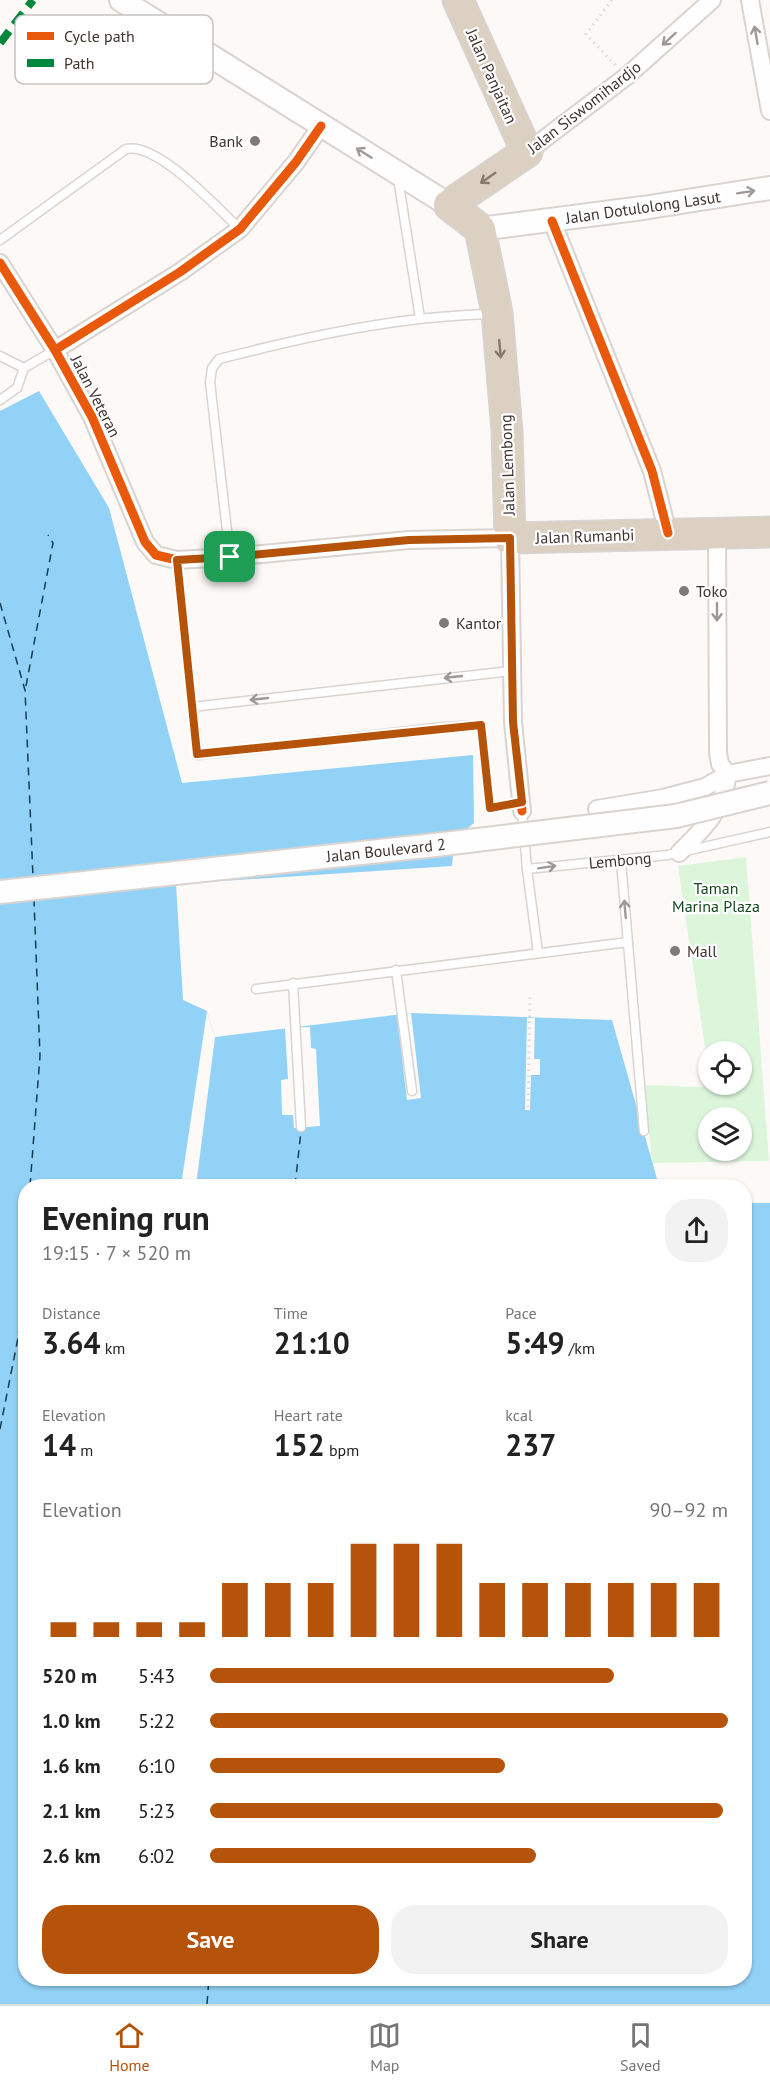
<!DOCTYPE html>
<meta charset="utf-8">
<style>
body{margin:0;font-family:"PT Sans",sans-serif;background:#f2f2f2;color:#222;height:100vh;display:flex;flex-direction:column;font-size:22px;white-space:nowrap}
*{box-sizing:border-box;margin:0}
p{font-size:20px;color:#767676}
.icon{flex:none;width:33px;height:33px;fill:none;stroke:currentColor;stroke-width:2;stroke-linecap:round;stroke-linejoin:round}
.map{position:relative;flex:1;overflow:hidden}
.panel{position:absolute;left:18px;top:1179px;width:734px;height:807px;display:flex;flex-direction:column;background:#fff;border-radius:24px;box-shadow:0 2px 4px #0004}
.panel>*{flex:none}
.fabs{position:absolute;left:698px;top:1041px;display:grid;gap:12px}
.fabs a{display:grid;place-items:center;width:54px;height:54px;border-radius:50%;background:#fff;box-shadow:0 2px 4px #0004;font-size:30px}
.pin{position:absolute;display:grid;place-items:center;width:51px;height:51px;color:#fff;margin:-26px;border-radius:12px;box-shadow:0 3px 9px #0006}
.round{display:grid;place-items:center;flex:none;width:63px;height:63px;border-radius:24px;background:#f2f2f2}
.headline{display:flex;align-items:center;justify-content:space-between;height:102px;padding:0 24px}
h1{font-size:33px;font-weight:700;line-height:45px}
.stats{display:grid;grid-template-columns:repeat(3,1fr);gap:9px;height:102px;padding:6px 24px}
.stats div{display:grid;align-content:center}
.stats b{font-size:30px;font-weight:700}
.stats small{font-size:16px;font-weight:400}
.stats p{font-size:16px}
.chart{height:168px;padding:12px 24px}
.chart p{display:flex;justify-content:space-between}
.chart svg{width:100%;height:108px;margin-top:6px;stroke:#b45309;stroke-width:6}
.action{display:flex;gap:12px;margin-top:auto;padding:12px 24px}
.action a{flex:1;height:69px;border-radius:24px;background:#b45309;color:#fff;font-size:24px;font-weight:700;line-height:69px;text-align:center}
.action a+a{background:#f2f2f2;color:#222}
ul{padding:0 24px;list-style:none;font-size:20px}
li{display:grid;grid-template-columns:96px 72px 1fr;align-items:center;height:45px}
li i{height:15px;border-radius:8px;background:#b45309}
.menu{display:flex;justify-content:space-around;align-items:center;height:84px;border-top:2px solid #e0e0e0;background:#fff;font-size:16px;color:#767676}
.menu a{display:grid;justify-items:center;gap:3px}
.menu .selected{color:#b45309}
.map>svg:first-child{display:block}
.green{fill:#dcf6dc;fill-rule:evenodd}
.water{fill:#93d2f7}
.pier{fill:#fcf9f7}
.lines{fill:none;stroke-linecap:round;stroke-linejoin:round}
.ferry{stroke:#153d53;stroke-width:1.5;stroke-dasharray:8 6;stroke-linecap:butt}
.lane-casing{stroke:#dad4d0;stroke-width:11}
.street-casing{stroke:#dad4d0;stroke-width:20}
.secondary-casing{stroke:#dad4d0;stroke-width:26}
.highway-casing{stroke:#d8d4d2;stroke-width:33}
.path{stroke:#dcd9d8;stroke-width:3;stroke-dasharray:1.5 4.5;stroke-linecap:butt}
.lane{stroke:#fffefe;stroke-width:8}
.street{stroke:#fffefe;stroke-width:16}
.secondary{stroke:#fffefe;stroke-width:22}
.highway{stroke:#dcd0c2;stroke-width:30}
.secondary-bridge-casing{stroke:#dad4d0;stroke-width:26;stroke-linecap:butt}
.secondary-bridge{stroke:#fffefe;stroke-width:22}
.quiet{stroke:#00873e;stroke-width:8;stroke-dasharray:15 8;stroke-linecap:butt}
.cycleway-casing{stroke:#fff;stroke-width:13}
.cycleway{stroke:#e8590c;stroke-width:9}
.oneway{stroke:#9f9996}
.oneway2{stroke:#867a71}
.route-casing{stroke:#fff;stroke-width:12}
.route{stroke:#b45309;stroke-width:8}
.poi-dot{fill:#817975;stroke:#fff;stroke-width:2}
.labels{text-anchor:middle;stroke-width:4.5;stroke-linejoin:round;paint-order:stroke}
.street-label{font-size:16px;fill:#3f342f;stroke:#fff}
.poi-label{font-size:16px;fill:#3f342f;stroke:#fff;text-anchor:start}
.park-label{font-size:16px;fill:#16481d;stroke:#fff}
.key{fill:#fff;stroke:#c5c2c1;stroke-width:1.5}
.key-label{font-size:16px;fill:#3f342f}
</style>
<div class="map">
<svg width="770" height="2004" viewBox="0 0 770 2004">
<rect width="100%" height="100%" fill="#fcf9f7"/>
<path class="green" d="M746,857L769,1161L652,1163L645,1085L698,1087L741,1084V1052H708V1067L678,866ZM708,1118H741V1150H708Z"/>
<polygon class="water" points="39,391 109,508 182,783 473,755 474,823 454,840 452,866 176,884 183,1000 207,1011 215,1037 411,1013 612,1020 659,1186 26,1186 26,1978 744,1978 744,1203 770,1203 770,2004 0,2004 0,411"/>
<g class="pier">
<polygon points="207,1011 215,1037 196,1186 181,1186"/>
<polygon points="411,1013 421,1098 407,1100 397,1015"/>
<polygon points="527,1018 535,1018 534,1059 540,1059 540,1075 531,1075 530,1110 525,1110"/>
<polygon points="310,1027 311,1048 316,1049 320,1126 294,1128 293,1115 282,1115 281,1080 288,1079 285,1028"/>
</g>
<g class="lines">
<g class="ferry">
<polyline points="0,603 25,690 33,877"/>
<polyline points="26,686 53,543 48,535"/>
<polyline points="30,1186 40,1056 34,900"/>
<polyline points="295,1186 301,1131"/>
<polyline points="0,1429 18,1338 26,1241"/>
<polyline points="207,2004 209,1978"/>
</g>
<defs>
<g id="lane">
<polyline points="398,178 420,318"/>
<path d="M0,240L126,149C158,142 216,207 240,229"/>
<polyline points="0,356 24,368 55,350"/>
<polyline points="0,400 17,388 24,368"/>
<path d="M230,557L210,382L212,368L219,359C309,336 399,316 492,314"/>
<polyline points="177,560 192,707 511,671"/>
<polyline points="192,707 198,755 444,727 481,725 490,808 522,802"/>
<polyline points="522,811 527,869 668,855 770,832"/>
<polyline points="621,861 644,1131"/>
<polyline points="527,869 538,953"/>
<polyline points="396,970 412,1091"/>
<polyline points="293,983 301,1127"/>
<polyline points="256,989 628,942"/>
</g>
<g id="street">
<polyline points="750,0 770,111"/>
<polyline points="527,152 627,76 712,0"/>
<polyline points="552,221 652,471 668,533"/>
<polyline points="0,263 55,350 92,417 145,542 156,555 177,560 230,557 409,540 510,538 513,722 522,811"/>
<polyline points="55,350 180,272 240,229 296,162 321,126"/>
<polyline points="717,533 718,753 720,764 728,774"/>
<polyline points="597,809 663,798 705,787 728,774 770,766"/>
<path d="M679,853C705,827 722,812 728,774"/>
</g>
<g id="secondary">
<polyline points="121,0 449,205"/>
<polyline points="480,229 643,208 770,188"/>
<polyline points="0,892 435,845"/>
</g>
<polyline id="highway" points="458,0 527,152 449,205 480,229 497,313 507,431 510,538 770,532"/>
</defs>
<use href="#lane" class="lane-casing"/>
<use href="#street" class="street-casing"/>
<use href="#secondary" class="secondary-casing"/>
<use href="#highway" class="highway-casing"/>
<g class="path">
<polyline points="612,0 586,34 617,67"/>
<polyline points="528,1107 530,997"/>
</g>
<use href="#lane" class="lane"/>
<use href="#street" class="street"/>
<use href="#secondary" class="secondary"/>
<use href="#highway" class="highway"/>
<defs>
<polyline id="secondary-bridge" points="435,845 676,816 770,793"/>
</defs>
<use href="#secondary-bridge" class="secondary-bridge-casing"/>
<use href="#secondary-bridge" class="secondary-bridge"/>
<polyline class="quiet" points="0,43 33,0"/>
<defs>
<g id="cycleway">
<polyline points="552,221 652,471 668,533"/>
<polyline points="0,263 55,350 92,417 145,542 156,555 177,560 230,557 409,540 510,538 513,722 522,811"/>
<polyline points="55,350 180,272 240,229 296,162 321,126"/>
</g>
</defs>
<use href="#cycleway" class="cycleway-casing"/>
<use href="#cycleway" class="cycleway"/>
</g>
<defs><path id="oneway-shaft" d="M-6 0H5M1.5-3L5.5 0L1.5 3" fill="none" stroke-width="1.6" stroke-linecap="round" stroke-linejoin="round" transform="scale(1.5)"/></defs>
<g class="oneway">
<use href="#oneway-shaft" transform="translate(756 35) rotate(-100)"/>
<use href="#oneway-shaft" transform="translate(669 39) rotate(138)"/>
<use href="#oneway-shaft" transform="translate(364 153) rotate(-148)"/>
<use href="#oneway-shaft" transform="translate(746 192) rotate(-9)"/>
<use href="#oneway-shaft" transform="translate(717 612) rotate(90)"/>
<use href="#oneway-shaft" transform="translate(453 677) rotate(174)"/>
<use href="#oneway-shaft" transform="translate(259 699) rotate(174)"/>
<use href="#oneway-shaft" transform="translate(547 867) rotate(-9)"/>
<use href="#oneway-shaft" transform="translate(625 909) rotate(-95)"/>
</g>
<g class="oneway2">
<use href="#oneway-shaft" transform="translate(488 178) rotate(145)"/>
<use href="#oneway-shaft" transform="translate(500 349) rotate(85)"/>
</g>
<g class="lines">
<defs>
<polygon id="route" points="510,538 513,722 522,802 490,808 481,725 197,754 177,560 230,557 409,540"/>
</defs>
<use href="#route" class="route-casing"/>
<use href="#route" class="route"/>
</g>
<g class="poi-dot">
<circle cx="255" cy="141" r="6"/>
<circle cx="684" cy="591" r="6"/>
<circle cx="444" cy="623" r="6"/>
<circle cx="675" cy="951" r="6"/>
</g>
<g class="labels">
<g class="street-label">
<text transform="translate(492 76) rotate(66)" y="6">Jalan Panjaitan</text>
<text transform="translate(584 107) rotate(-38)" y="6">Jalan Siswomihardjo</text>
<text transform="translate(643 207) rotate(-8)" y="6">Jalan Dotulolong Lasut</text>
<text transform="translate(96 396) rotate(63)" y="6">Jalan Veteran</text>
<text transform="translate(507 465) rotate(-92)" y="6">Jalan Lembong</text>
<text transform="translate(585 536) rotate(-2)" y="6">Jalan Rumanbi</text>
<text transform="translate(386 850) rotate(-6)" y="6">Jalan Boulevard 2</text>
<text transform="translate(620 860) rotate(-5)" y="6">Lembong</text>
</g>
<g class="poi-label">
<text x="243" y="147" text-anchor="end">Bank</text>
<text x="696" y="597">Toko</text>
<text x="456" y="629">Kantor</text>
<text x="687" y="957">Mall</text>
</g>
<g class="park-label">
<text x="716" y="894">Taman<tspan x="716" dy="18">Marina Plaza</tspan></text>
</g>
</g>
<rect x="15" y="15" width="198" height="69" rx="9" class="key"/>
<rect x="27" y="32" width="27" height="8" fill="#e8590c"/>
<rect x="27" y="59" width="27" height="8" fill="#00873e"/>
<g class="key-label">
<text x="64" y="42">Cycle path</text>
<text x="64" y="69">Path</text>
</g>
</svg>
<div class="fabs">
<a><svg class="icon" aria-label="locate" viewBox="0 0 24 24"><circle cx="12" cy="12" r="6"/><path d="M12 2v4M12 18v4M2 12h4M18 12h4"/></svg></a>
<a><svg class="icon" aria-label="layers" viewBox="0 0 24 24"><path d="M12 4l9 5-9 5-9-5zM3 14l9 5 9-5"/></svg></a>
</div>
<div class="pin" style="left:230px;top:557px;background:#1e9e55"><svg class="icon" aria-label="arrive" viewBox="0 0 24 24"><path d="M6 21V4h12l-3 4 3 4H6"/></svg></div>
<section class="panel">
<div class="headline"><div><h1>Evening run</h1><p>19:15 · 7 × 520 m</p></div><a class="round"><svg class="icon" aria-label="share" viewBox="0 0 24 24"><path d="M12 15V3M7 8l5-5 5 5M5 13v7h14v-7"/></svg></a></div>
<div class="stats">
<div><p>Distance</p><b>3.64<small> km</small></b></div>
<div><p>Time</p><b>21:10</b></div>
<div><p>Pace</p><b>5:49<small> /km</small></b></div>
</div>
<div class="stats">
<div><p>Elevation</p><b>14<small> m</small></b></div>
<div><p>Heart rate</p><b>152<small> bpm</small></b></div>
<div><p>kcal</p><b>237</b></div>
</div>
<div class="chart"><p><span>Elevation</span>90–92 m</p>
<svg viewBox="0 0 160 44" preserveAspectRatio="none"><path d="M5 44V38M15 44V38M25 44V38M35 44V38M45 44V22M55 44V22M65 44V22M75 44V6M85 44V6M95 44V6M105 44V22M115 44V22M125 44V22M135 44V22M145 44V22M155 44V22"/></svg>
</div>
<ul>
<li><b>520 m</b>5:43<i style="width:78%"></i></li>
<li><b>1.0 km</b>5:22<i style="width:100%"></i></li>
<li><b>1.6 km</b>6:10<i style="width:57%"></i></li>
<li><b>2.1 km</b>5:23<i style="width:99%"></i></li>
<li><b>2.6 km</b>6:02<i style="width:63%"></i></li>
</ul>
<div class="action"><a>Save</a><a>Share</a></div>
</section>
</div>
<nav class="menu">
<a class="selected"><svg class="icon" aria-label="home" viewBox="0 0 24 24"><path d="M3 11l9-7 9 7M6 9v11h12V9"/></svg>Home</a>
<a><svg class="icon" aria-label="map" viewBox="0 0 24 24"><path d="M3 6l6-2 6 2 6-2v14l-6 2-6-2-6 2zM9 4v14M15 6v14"/></svg>Map</a>
<a><svg class="icon" aria-label="saved" viewBox="0 0 24 24"><path d="M7 4h10v16l-5-4-5 4z"/></svg>Saved</a>
</nav>
